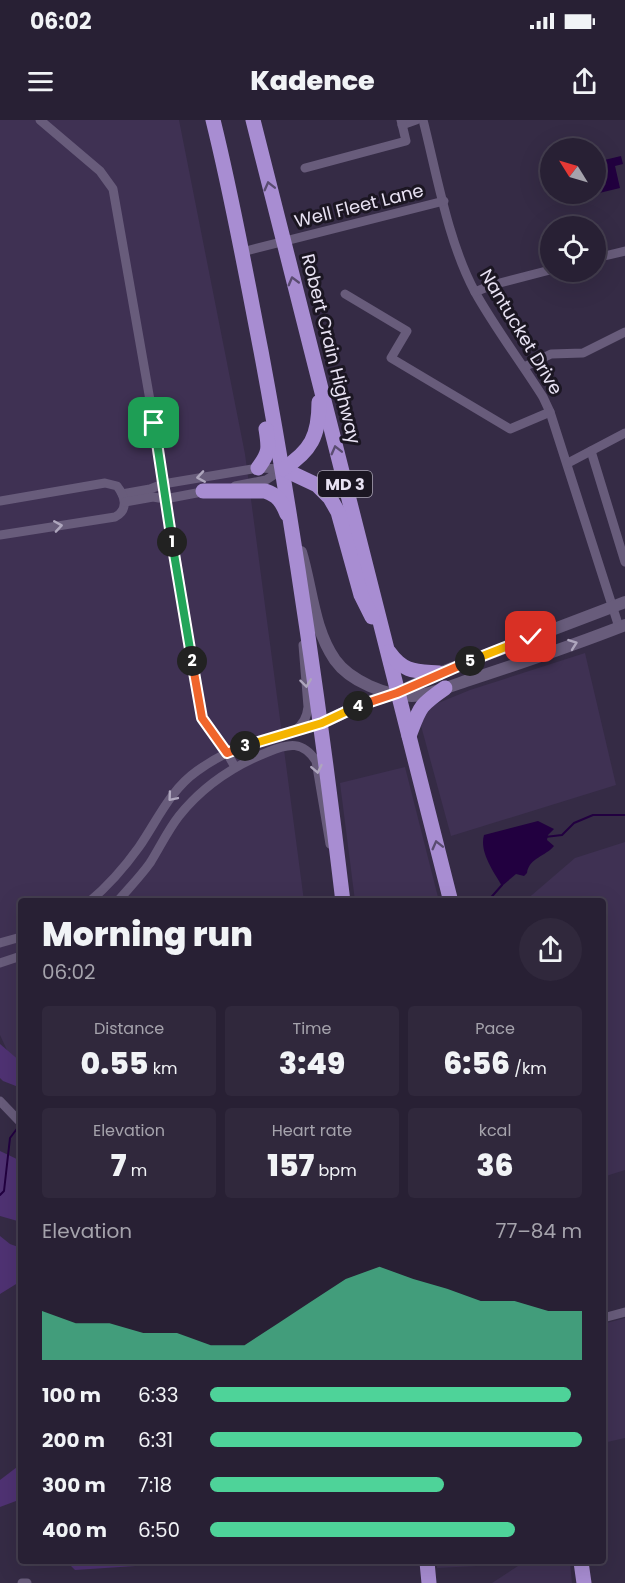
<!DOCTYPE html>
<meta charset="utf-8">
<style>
body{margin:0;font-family:Poppins,sans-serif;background:#30283c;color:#f1f3f6;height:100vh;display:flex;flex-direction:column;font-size:22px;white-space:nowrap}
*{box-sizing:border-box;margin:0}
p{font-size:20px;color:#a5a3ac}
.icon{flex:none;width:33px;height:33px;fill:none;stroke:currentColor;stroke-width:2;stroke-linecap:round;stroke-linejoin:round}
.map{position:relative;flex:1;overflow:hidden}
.sheet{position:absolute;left:18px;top:778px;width:588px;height:666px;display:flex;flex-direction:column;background:#282034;border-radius:6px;box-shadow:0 6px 24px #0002,0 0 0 2px #443e4f}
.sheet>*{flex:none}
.needle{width:39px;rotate:307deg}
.controls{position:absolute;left:540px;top:18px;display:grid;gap:12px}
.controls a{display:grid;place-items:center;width:66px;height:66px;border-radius:50%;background:#282034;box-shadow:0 6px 24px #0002,0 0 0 2px #443e4f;font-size:30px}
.pin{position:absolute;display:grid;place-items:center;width:51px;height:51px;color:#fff;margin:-26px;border-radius:12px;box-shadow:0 3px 9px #0006}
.km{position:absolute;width:30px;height:30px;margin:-15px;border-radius:50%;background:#222;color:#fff;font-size:16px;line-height:30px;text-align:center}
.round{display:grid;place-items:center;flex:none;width:63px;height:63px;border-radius:32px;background:#30283c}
.headline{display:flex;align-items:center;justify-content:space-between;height:102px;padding:0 24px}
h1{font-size:33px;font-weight:800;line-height:45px}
.figures{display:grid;grid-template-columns:repeat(3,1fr);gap:9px;height:102px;padding:6px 24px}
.figures div{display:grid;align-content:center;border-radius:6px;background:#30283c;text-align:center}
.figures b{font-size:30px;font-weight:800}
.figures small{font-size:16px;font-weight:400}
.figures p{font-size:16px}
.chart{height:168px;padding:12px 24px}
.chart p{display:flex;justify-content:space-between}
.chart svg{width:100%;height:108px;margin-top:6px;fill:#4ed399;opacity:.7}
ul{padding:0 24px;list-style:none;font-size:20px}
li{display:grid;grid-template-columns:96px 72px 1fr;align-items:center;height:45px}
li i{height:15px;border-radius:8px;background:#4ed399}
.status{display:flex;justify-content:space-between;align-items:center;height:42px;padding:0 30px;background:#282034;direction:ltr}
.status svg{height:16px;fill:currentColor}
header{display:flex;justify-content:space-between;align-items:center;height:78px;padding:0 24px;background:#282034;font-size:27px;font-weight:800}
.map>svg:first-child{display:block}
.built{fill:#3f3153}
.green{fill:#4f3273}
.water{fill:#220040}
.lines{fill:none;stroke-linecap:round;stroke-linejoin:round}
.stream{stroke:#220040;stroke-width:2}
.minor{stroke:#685c7b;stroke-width:9}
.tertiary{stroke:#685c7b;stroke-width:12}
.trunk{stroke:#a88dd2;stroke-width:15}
.oneway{stroke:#5a4c71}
.oneway2{stroke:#aea6bd}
.split-1-casing{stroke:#fff;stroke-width:12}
.split-2-casing{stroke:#fff;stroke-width:12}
.split-3-casing{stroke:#fff;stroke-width:12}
.split-4-casing{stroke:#fff;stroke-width:12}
.split-5-casing{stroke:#fff;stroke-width:12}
.split-6-casing{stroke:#fff;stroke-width:12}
.split-1{stroke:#22a559;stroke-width:8}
.split-2{stroke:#22a559;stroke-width:8}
.split-3{stroke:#f0652b;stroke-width:8}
.split-4{stroke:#f5b400;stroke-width:8}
.split-5{stroke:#f0652b;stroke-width:8}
.split-6{stroke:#f5b400;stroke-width:8}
.labels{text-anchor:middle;stroke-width:6;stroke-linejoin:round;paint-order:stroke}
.shield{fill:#1b1622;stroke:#aaa5b4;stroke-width:1.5}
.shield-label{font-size:16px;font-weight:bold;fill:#e8e2f3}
.street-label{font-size:18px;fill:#e8e2f3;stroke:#1b1622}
</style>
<div class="status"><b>06:02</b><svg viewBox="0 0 49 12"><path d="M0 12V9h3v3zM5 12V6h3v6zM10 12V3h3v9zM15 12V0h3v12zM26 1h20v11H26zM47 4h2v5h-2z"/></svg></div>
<header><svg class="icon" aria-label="menu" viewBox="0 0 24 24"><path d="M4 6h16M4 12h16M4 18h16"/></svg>Kadence<svg class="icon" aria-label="share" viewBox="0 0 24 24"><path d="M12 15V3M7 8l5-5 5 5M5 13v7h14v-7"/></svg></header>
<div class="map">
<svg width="625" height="1463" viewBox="0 0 625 1463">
<rect width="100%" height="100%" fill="#352b45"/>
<g class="built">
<polygon points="0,0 179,0 245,334 304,781 21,782 21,954 18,954 0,915"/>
<polygon points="585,533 616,665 451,716 420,602 426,588 470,570"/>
<polygon points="405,647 439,781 355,781 340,663"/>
<polygon points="625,722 625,1050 603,1057 603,782 525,781 575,738"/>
<polygon points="625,1198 625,1318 603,1323 603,1204"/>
<polygon points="437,1442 505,1442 497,1445 437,1448"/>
<polygon points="524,1442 570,1442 572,1463 492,1463"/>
</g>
<g class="green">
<polygon points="0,924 21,942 21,968 3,961 0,958"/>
<polygon points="0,1031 21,1041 21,1102 0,1096"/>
<polygon points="0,1116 10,1124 21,1128 21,1161 0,1174"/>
<polygon points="21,1344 21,1386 16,1381 0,1387 0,1360"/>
<polygon points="67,1442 167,1442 166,1444 75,1450"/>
</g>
<g class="water">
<polygon points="621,36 623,44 615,46 620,68 591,75 591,74 596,74 596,60 598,60 596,42"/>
<path d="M538,701L554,709L548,715L547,720L554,726C546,736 529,738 527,753L524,756L516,754L502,766C494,752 479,732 484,715Z"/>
</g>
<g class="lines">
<g class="stream">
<polyline points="545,717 562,715 574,703 593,695 625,695"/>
<polyline points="487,782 502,765"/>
<polyline points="0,1075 4,1071 10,1018 19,1006"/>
</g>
<g class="minor">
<polyline points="40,0 100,51 113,69 154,303 202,598 227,633 235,647"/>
<path d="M423,0C437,55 448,122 475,172C495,208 521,242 543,277L550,292L619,507"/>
<polyline points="402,5 416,0"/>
<polyline points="305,48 406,21 401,0"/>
<polyline points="242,132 444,81"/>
<polyline points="596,138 625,131"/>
<polyline points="475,172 492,165 550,150"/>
<polyline points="345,174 407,211 391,238 510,309 550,292"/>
<polyline points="524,247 551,234 583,233 625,212"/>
<polyline points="591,331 625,442"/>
<polyline points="568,343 625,313"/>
<polyline points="235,366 266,360 283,349"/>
<polyline points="122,374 150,369 163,364 258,348 283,349"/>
<path d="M0,381L105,363L117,366C125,376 129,390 115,397L0,415"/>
<polyline points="125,382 153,377 165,379 207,371"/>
<polyline points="295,611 322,603"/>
<path d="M89,782C108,766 124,748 139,727C157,701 170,670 197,651C215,638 235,628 255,622C267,618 285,617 295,610C303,605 307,596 308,587L303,525"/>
<path d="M117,782C128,769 140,757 150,743C160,727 168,710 179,696C203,666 233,646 268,632C289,623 303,621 316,641L330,724"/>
<polyline points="0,823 21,817"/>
<polyline points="0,843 21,836"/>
<polyline points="0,981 21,1003"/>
<polyline points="603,1198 625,1192"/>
<polyline points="22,1463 27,1463"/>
</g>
<g class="tertiary">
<path d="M301,432C312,468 313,508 335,540C350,561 386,576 412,576C426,576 454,565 469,560C521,543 574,525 625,505"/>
<polyline points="322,603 362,584 397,573 439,553 625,482"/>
</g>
<g class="trunk">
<path d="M213,0C232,76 246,154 261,231C295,413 321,597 343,782"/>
<polyline points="253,0 451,782"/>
<path d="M258,348C270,332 269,328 266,309"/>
<polyline points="283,349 317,365 330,378 338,392 361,475 372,497"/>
<path d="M283,349C311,331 319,316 319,282"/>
<path d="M203,371H265C278,375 282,382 287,394"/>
<path d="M389,532C404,553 416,551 439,553"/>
<path d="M409,616C420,587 419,586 445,568"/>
<polyline points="427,1442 429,1463"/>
<polyline points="581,1442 584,1463"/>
</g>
</g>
<defs><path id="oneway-chevron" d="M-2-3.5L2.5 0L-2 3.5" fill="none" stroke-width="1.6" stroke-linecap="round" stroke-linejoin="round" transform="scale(1.5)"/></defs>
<g class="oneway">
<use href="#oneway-chevron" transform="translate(269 66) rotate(-104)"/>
<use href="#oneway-chevron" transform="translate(293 161) rotate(-105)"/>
<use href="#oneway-chevron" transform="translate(336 330) rotate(-104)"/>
<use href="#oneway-chevron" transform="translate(437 725) rotate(-104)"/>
</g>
<g class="oneway2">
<use href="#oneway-chevron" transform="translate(201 357) rotate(171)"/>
<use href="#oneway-chevron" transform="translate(58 406) rotate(-9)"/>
<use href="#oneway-chevron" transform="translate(573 524) rotate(-20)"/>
<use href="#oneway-chevron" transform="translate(306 563) rotate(83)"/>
<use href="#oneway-chevron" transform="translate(317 649) rotate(79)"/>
<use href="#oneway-chevron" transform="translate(172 677) rotate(130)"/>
</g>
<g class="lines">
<defs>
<polyline id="split-1" points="154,303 172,422"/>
<polyline id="split-2" points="172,422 192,541"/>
<polyline id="split-3" points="192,541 202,598 227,633 245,626"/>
<polyline id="split-4" points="245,626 322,603 358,586"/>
<polyline id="split-5" points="358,586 397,573 470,541"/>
<polyline id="split-6" points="470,541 531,517"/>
</defs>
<use href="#split-1" class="split-1-casing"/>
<use href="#split-2" class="split-2-casing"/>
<use href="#split-3" class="split-3-casing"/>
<use href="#split-4" class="split-4-casing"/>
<use href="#split-5" class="split-5-casing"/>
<use href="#split-6" class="split-6-casing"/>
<use href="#split-1" class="split-1"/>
<use href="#split-2" class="split-2"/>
<use href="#split-3" class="split-3"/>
<use href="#split-4" class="split-4"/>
<use href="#split-5" class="split-5"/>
<use href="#split-6" class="split-6"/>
</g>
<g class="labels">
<rect class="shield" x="318" y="351" width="54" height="26" rx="4.5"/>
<g class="shield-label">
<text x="345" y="370">MD 3</text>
</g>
<g class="street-label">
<text transform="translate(359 86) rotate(-14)" y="6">Well Fleet Lane</text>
<text transform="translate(521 212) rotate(59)" y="6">Nantucket Drive</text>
<text transform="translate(331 229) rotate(76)" y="6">Robert Crain Highway</text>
</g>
</g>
</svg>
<div class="controls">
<a><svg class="needle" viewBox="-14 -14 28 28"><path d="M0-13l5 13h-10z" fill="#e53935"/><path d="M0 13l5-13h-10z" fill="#a5a3ac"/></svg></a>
<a><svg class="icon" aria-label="locate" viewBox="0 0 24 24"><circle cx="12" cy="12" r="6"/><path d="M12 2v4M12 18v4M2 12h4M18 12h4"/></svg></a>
</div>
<div class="pin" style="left:154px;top:303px;background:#1e9e55"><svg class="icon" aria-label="arrive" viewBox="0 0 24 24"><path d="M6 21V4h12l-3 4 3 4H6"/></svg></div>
<div class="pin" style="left:531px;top:517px;background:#d93025"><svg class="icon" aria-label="check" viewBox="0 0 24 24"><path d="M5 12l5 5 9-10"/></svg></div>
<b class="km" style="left:172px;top:422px">1</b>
<b class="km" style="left:192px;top:541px">2</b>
<b class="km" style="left:245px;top:626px">3</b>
<b class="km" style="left:358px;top:586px">4</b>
<b class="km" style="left:470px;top:541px">5</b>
<section class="sheet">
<div class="headline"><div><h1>Morning run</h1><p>06:02</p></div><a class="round"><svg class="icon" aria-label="share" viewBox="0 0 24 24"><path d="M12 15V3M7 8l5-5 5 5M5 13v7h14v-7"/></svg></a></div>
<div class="figures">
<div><p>Distance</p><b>0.55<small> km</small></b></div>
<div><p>Time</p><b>3:49</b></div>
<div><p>Pace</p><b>6:56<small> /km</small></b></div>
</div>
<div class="figures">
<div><p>Elevation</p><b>7<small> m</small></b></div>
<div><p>Heart rate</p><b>157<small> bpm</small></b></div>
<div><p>kcal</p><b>36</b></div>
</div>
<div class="chart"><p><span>Elevation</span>77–84 m</p>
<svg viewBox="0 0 160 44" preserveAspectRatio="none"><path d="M0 44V24L10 29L20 29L30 33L40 33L50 38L60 38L70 29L80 20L90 11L100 6L110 11L120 15L130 20L140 20L150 24L160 24V44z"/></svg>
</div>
<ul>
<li><b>100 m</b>6:33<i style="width:97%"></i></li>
<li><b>200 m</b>6:31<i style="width:100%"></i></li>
<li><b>300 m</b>7:18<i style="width:63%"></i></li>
<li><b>400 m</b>6:50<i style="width:82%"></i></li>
</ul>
</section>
</div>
